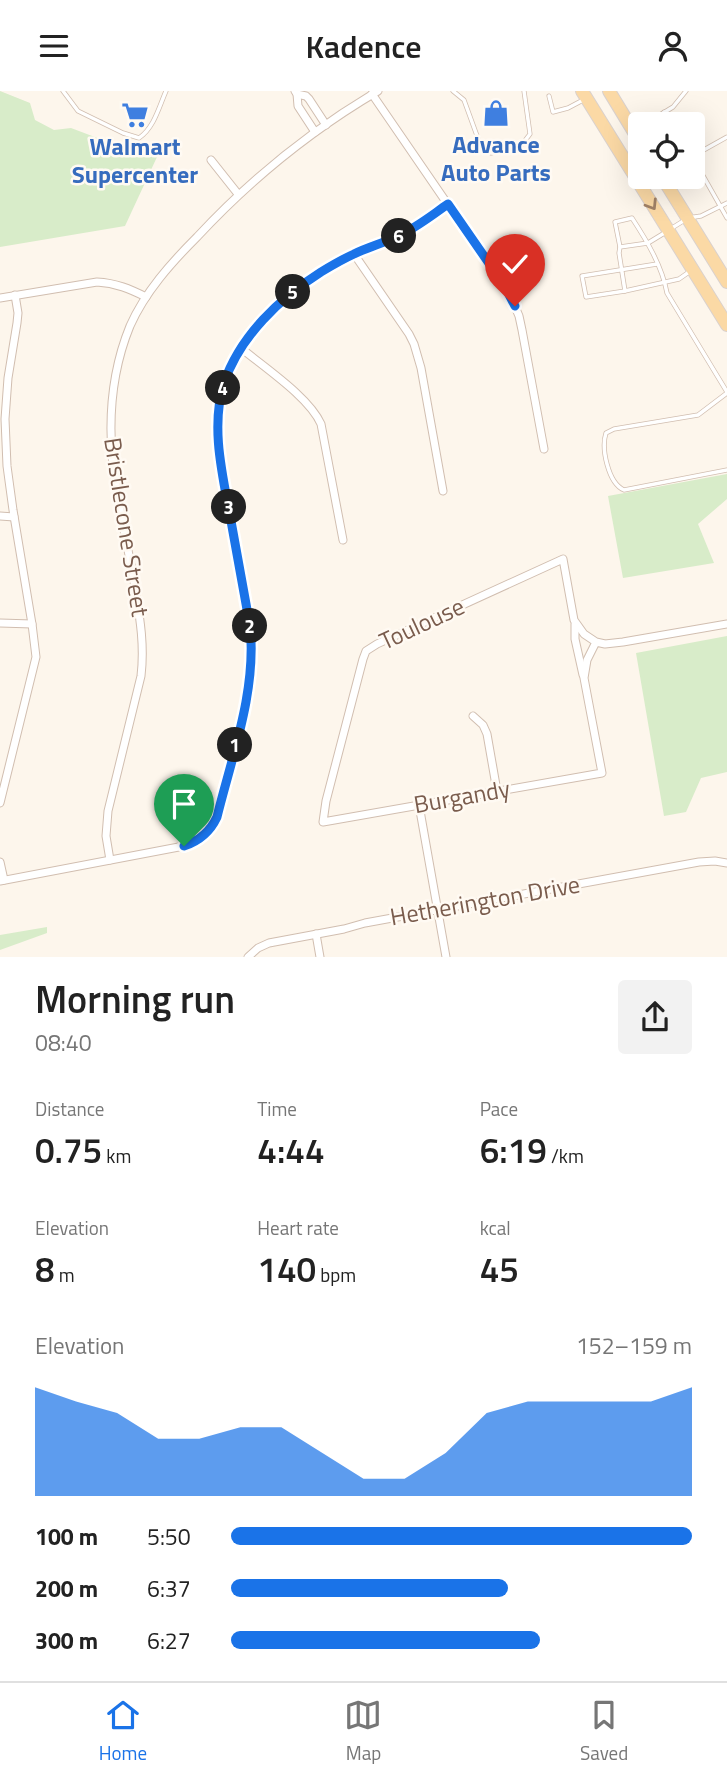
<!DOCTYPE html>
<meta charset="utf-8">
<style>
body{margin:0;font-family:"Titillium Web",sans-serif;background:#f2f2f2;color:#222;height:100vh;display:flex;flex-direction:column;font-size:26px;white-space:nowrap}
*{box-sizing:border-box;margin:0}
p{font-size:23px;color:#767676}
.icon{flex:none;width:38px;height:38px;fill:none;stroke:currentColor;stroke-width:2;stroke-linecap:round;stroke-linejoin:round}
.map{position:relative;height:866px;overflow:hidden}
.panel{display:flex;flex-direction:column;background:#fff;flex:1}
.panel>*{flex:none}
.controls{position:absolute;left:628px;top:21px;display:grid;gap:14px}
.controls a{display:grid;place-items:center;width:77px;height:77px;border-radius:7px;background:#fff;box-shadow:0 7px 28px #0002;font-size:35px}
.pin{position:absolute;display:grid;place-items:center;width:60px;height:60px;color:#fff;margin:-72px -30px;border-radius:50% 50% 50% 0;rotate:-45deg;box-shadow:0 0 7px #0007}
.pin .icon{rotate:45deg}
.km{position:absolute;width:35px;height:35px;margin:-18px;border-radius:50%;background:#222;color:#fff;font-size:19px;line-height:35px;text-align:center}
.round{display:grid;place-items:center;flex:none;width:74px;height:74px;border-radius:7px;background:#f2f2f2}
.headline{display:flex;align-items:center;justify-content:space-between;height:119px;padding:0 35px}
h1{font-size:38px;font-weight:600;line-height:52px}
.metrics{display:grid;grid-template-columns:repeat(3,1fr);gap:10px;height:119px;padding:7px 35px}
.metrics div{display:grid;align-content:center}
.metrics b{font-size:35px;font-weight:600}
.metrics small{font-size:19px;font-weight:400}
.metrics p{font-size:19px}
.chart{height:196px;padding:14px 35px}
.chart p{display:flex;justify-content:space-between}
.chart svg{width:100%;height:126px;margin-top:7px;fill:#1a73e8;opacity:.7}
ul{padding:0 35px;list-style:none;font-size:23px}
li{display:grid;grid-template-columns:112px 84px 1fr;align-items:center;height:52px}
li i{height:18px;border-radius:9px;background:#1a73e8}
header{display:flex;justify-content:space-between;align-items:center;height:91px;padding:0 35px;background:#fff;font-size:32px;font-weight:600}
.dock{display:flex;justify-content:space-around;align-items:center;height:98px;border-top:2px solid #e0e0e0;background:#fff;font-size:19px;color:#767676}
.dock a{display:grid;justify-items:center;gap:4px}
.dock .selected{color:#1a73e8}
.map>svg:first-child{display:block}
.green{fill:#d8ecc9}
.lines{fill:none;stroke-linecap:round;stroke-linejoin:round}
.service-casing{stroke:#d1beb0;stroke-width:5}
.minor-casing{stroke:#d1beb0;stroke-width:9}
.primary-casing{stroke:#dad1cd;stroke-width:14}
.service{stroke:#fff;stroke-width:3.5}
.minor{stroke:#fff;stroke-width:7}
.primary{stroke:#fbd9a5;stroke-width:12}
.oneway{stroke:#a18267}
.route-casing{stroke:#fff;stroke-width:14}
.route{stroke:#1a73e8;stroke-width:9}
.labels{text-anchor:middle;stroke-width:5;stroke-linejoin:round;paint-order:stroke}
.shop-label{font-size:24px;font-weight:bold;fill:#366cbe;stroke:#fffaf3}
.street-label{font-size:24px;fill:#7a5c4d;stroke:#fffaf3}
</style>
<header><svg class="icon" aria-label="menu" viewBox="0 0 24 24"><path d="M4 6h16M4 12h16M4 18h16"/></svg>Kadence<svg class="icon" aria-label="person" viewBox="0 0 24 24"><circle cx="12" cy="8" r="4"/><path d="M4 21q1-7 8-7t8 7"/></svg></header>
<div class="map">
<svg width="727" height="866" viewBox="0 0 727 866">
<rect width="100%" height="100%" fill="#fdf6ec"/>
<g class="green">
<polygon points="0,0 30,12 35,29 54,39 71,37 145,65 163,53 125,135 0,156"/>
<polygon points="727,383 727,408 698,433 714,472 623,487 608,405"/>
<polygon points="727,545 727,681 701,687 686,721 664,725 636,562"/>
<polygon points="47,836 47,842 0,859 0,844"/>
</g>
<g class="lines">
<defs>
<g id="service">
<path d="M63,0L78,20L123,42L139,47C154,37 159,16 166,0"/>
<polyline points="453,0 464,9 480,53 491,62 520,56 530,43 524,0"/>
<polyline points="549,5 553,21 568,17 585,8"/>
<polyline points="664,21 670,33"/>
<polyline points="645,33 673,16 686,0"/>
<polyline points="693,65 727,46"/>
<polyline points="693,67 727,127"/>
<polyline points="672,137 688,127 701,125 727,112"/>
<polyline points="666,141 648,152 620,156 619,162 625,200 679,188 689,181"/>
<path d="M620,156L615,131L632,127C647,150 662,175 667,202L727,301"/>
<polyline points="625,200 586,206 582,185 657,173"/>
<path d="M727,302L698,324L614,338L606,342C601,357 608,392 624,399L727,379"/>
</g>
<g id="minor">
<polyline points="295,0 297,3 298,15 315,41"/>
<polyline points="297,3 306,5 309,8 326,34"/>
<polyline points="372,3 510,204 519,225 522,239 544,358"/>
<polyline points="211,69 238,103"/>
<polyline points="354,163 409,243 414,253 421,277 443,400"/>
<path d="M0,207L97,191C116,192 130,198 146,206"/>
<path d="M241,257C265,277 309,306 321,333L343,449"/>
<polyline points="0,425 14,426"/>
<polyline points="0,532 32,533"/>
<polyline points="575,533 575,548 583,584"/>
<polyline points="596,551 587,569 584,587 602,682 323,731 326,710 363,568 366,560 377,553 563,468 574,529 584,543 596,551 605,553 623,551 727,533"/>
<polyline points="473,625 483,634 487,643 497,700"/>
<polyline points="0,712 36,566 32,533 13,419 7,375 5,328 8,287 17,232 18,222 15,204"/>
<polyline points="419,714 446,866"/>
<path d="M110,769L106,745L108,720L141,585C145,552 139,522 134,490C127,452 118,414 113,375C108,328 112,279 130,235C145,201 171,172 197,146C250,89 310,40 378,0"/>
<polyline points="0,771 4,789"/>
<path d="M0,790L184,755C199,750 210,741 217,726L247,609L252,572L250,535L221,368C218,343 217,317 224,293C242,236 301,188 353,163C368,156 384,152 398,145C416,137 432,124 448,113"/>
<polyline points="316,843 320,866"/>
<polyline points="248,866 258,857 269,852 344,838 365,832 699,771 715,770 727,772"/>
</g>
<g id="primary">
<polyline points="582,0 727,234"/>
<polyline points="609,0 640,51"/>
<polyline points="662,86 727,191"/>
</g>
</defs>
<use href="#service" class="service-casing"/>
<use href="#minor" class="minor-casing"/>
<use href="#primary" class="primary-casing"/>
<use href="#service" class="service"/>
<use href="#minor" class="minor"/>
<use href="#primary" class="primary"/>
</g>
<defs><path id="oneway-chevron" d="M-2-3.5L2.5 0L-2 3.5" fill="none" stroke-width="1.6" stroke-linecap="round" stroke-linejoin="round" transform="scale(1.75)"/></defs>
<use class="oneway" href="#oneway-chevron" transform="translate(652 114) rotate(58)"/>
<g class="lines">
<defs>
<path id="route" d="M184,755C199,750 210,741 217,726C232,665 257,599 250,535C244,500 237,465 231,430C223,386 210,336 224,292C240,245 280,207 321,181C331,175 343,168 354,163C368,156 384,152 398,145C416,137 432,124 448,113L504,194L515,215"/>
</defs>
<use href="#route" class="route-casing"/>
<use href="#route" class="route"/>
</g>
<defs>
<symbol id="shop-bare" viewBox="-9 -9 18 18"><path d="M-5-2.5h2.3a2.7 3.5 0 0 1 5.4 0H5L5.5 6h-11ZM-1.5-2.5h3a1.5 2.3 0 0 0-3 0Z" fill="#3f7fe0" stroke="#fffaf3" stroke-width="2.5" paint-order="stroke"/></symbol>
<symbol id="supermarket-bare" viewBox="-9 -9 18 18"><path d="M-6-5.5h2.5l.6 2H6L4.5 2H-2.5L-4.4-4H-6ZM-1.5 3.2a1.3 1.3 0 1 0 .1 0ZM3 3.2a1.3 1.3 0 1 0 .1 0Z" fill="#3f7fe0" stroke="#fffaf3" stroke-width="2.5" paint-order="stroke"/></symbol>
</defs>
<g fill-rule="evenodd">
<use href="#shop-bare" x="477" y="3" width="38" height="38"/>
<use href="#supermarket-bare" x="116" y="5" width="38" height="38"/>
</g>
<g class="labels">
<g class="shop-label">
<text x="496" y="62">Advance<tspan x="496" dy="28">Auto Parts</tspan></text>
<text x="135" y="64">Walmart<tspan x="135" dy="28">Supercenter</tspan></text>
</g>
<g class="street-label">
<text transform="translate(126 436) rotate(81)" y="8">Bristlecone Street</text>
<text transform="translate(422 533) rotate(-25)" y="8">Toulouse</text>
<text transform="translate(462 706) rotate(-10)" y="8">Burgandy</text>
<text transform="translate(485 810) rotate(-10)" y="8">Hetherington Drive</text>
</g>
</g>
</svg>
<div class="controls">
<a><svg class="icon" aria-label="locate" viewBox="0 0 24 24"><circle cx="12" cy="12" r="6"/><path d="M12 2v4M12 18v4M2 12h4M18 12h4"/></svg></a>
</div>
<div class="pin" style="left:184px;top:755px;background:#1e9e55"><svg class="icon" aria-label="arrive" viewBox="0 0 24 24"><path d="M6 21V4h12l-3 4 3 4H6"/></svg></div>
<div class="pin" style="left:515px;top:215px;background:#d93025"><svg class="icon" aria-label="check" viewBox="0 0 24 24"><path d="M5 12l5 5 9-10"/></svg></div>
<b class="km" style="left:235px;top:654px">1</b>
<b class="km" style="left:250px;top:535px">2</b>
<b class="km" style="left:229px;top:416px">3</b>
<b class="km" style="left:223px;top:297px">4</b>
<b class="km" style="left:293px;top:201px">5</b>
<b class="km" style="left:399px;top:145px">6</b>
</div>
<section class="panel">
<div class="headline"><div><h1>Morning run</h1><p>08:40</p></div><a class="round"><svg class="icon" aria-label="share" viewBox="0 0 24 24"><path d="M12 15V3M7 8l5-5 5 5M5 13v7h14v-7"/></svg></a></div>
<div class="metrics">
<div><p>Distance</p><b>0.75<small> km</small></b></div>
<div><p>Time</p><b>4:44</b></div>
<div><p>Pace</p><b>6:19<small> /km</small></b></div>
</div>
<div class="metrics">
<div><p>Elevation</p><b>8<small> m</small></b></div>
<div><p>Heart rate</p><b>140<small> bpm</small></b></div>
<div><p>kcal</p><b>45</b></div>
</div>
<div class="chart"><p><span>Elevation</span>152–159 m</p>
<svg viewBox="0 0 160 44" preserveAspectRatio="none"><path d="M0 44V6L10 11L20 15L30 24L40 24L50 20L60 20L70 29L80 38L90 38L100 29L110 15L120 11L130 11L140 11L150 11L160 6V44z"/></svg>
</div>
<ul>
<li><b>100 m</b>5:50<i style="width:100%"></i></li>
<li><b>200 m</b>6:37<i style="width:60%"></i></li>
<li><b>300 m</b>6:27<i style="width:67%"></i></li>
</ul>
</section>
<nav class="dock">
<a class="selected"><svg class="icon" aria-label="home" viewBox="0 0 24 24"><path d="M3 11l9-7 9 7M6 9v11h12V9"/></svg>Home</a>
<a><svg class="icon" aria-label="map" viewBox="0 0 24 24"><path d="M3 6l6-2 6 2 6-2v14l-6 2-6-2-6 2zM9 4v14M15 6v14"/></svg>Map</a>
<a><svg class="icon" aria-label="saved" viewBox="0 0 24 24"><path d="M7 4h10v16l-5-4-5 4z"/></svg>Saved</a>
</nav>
